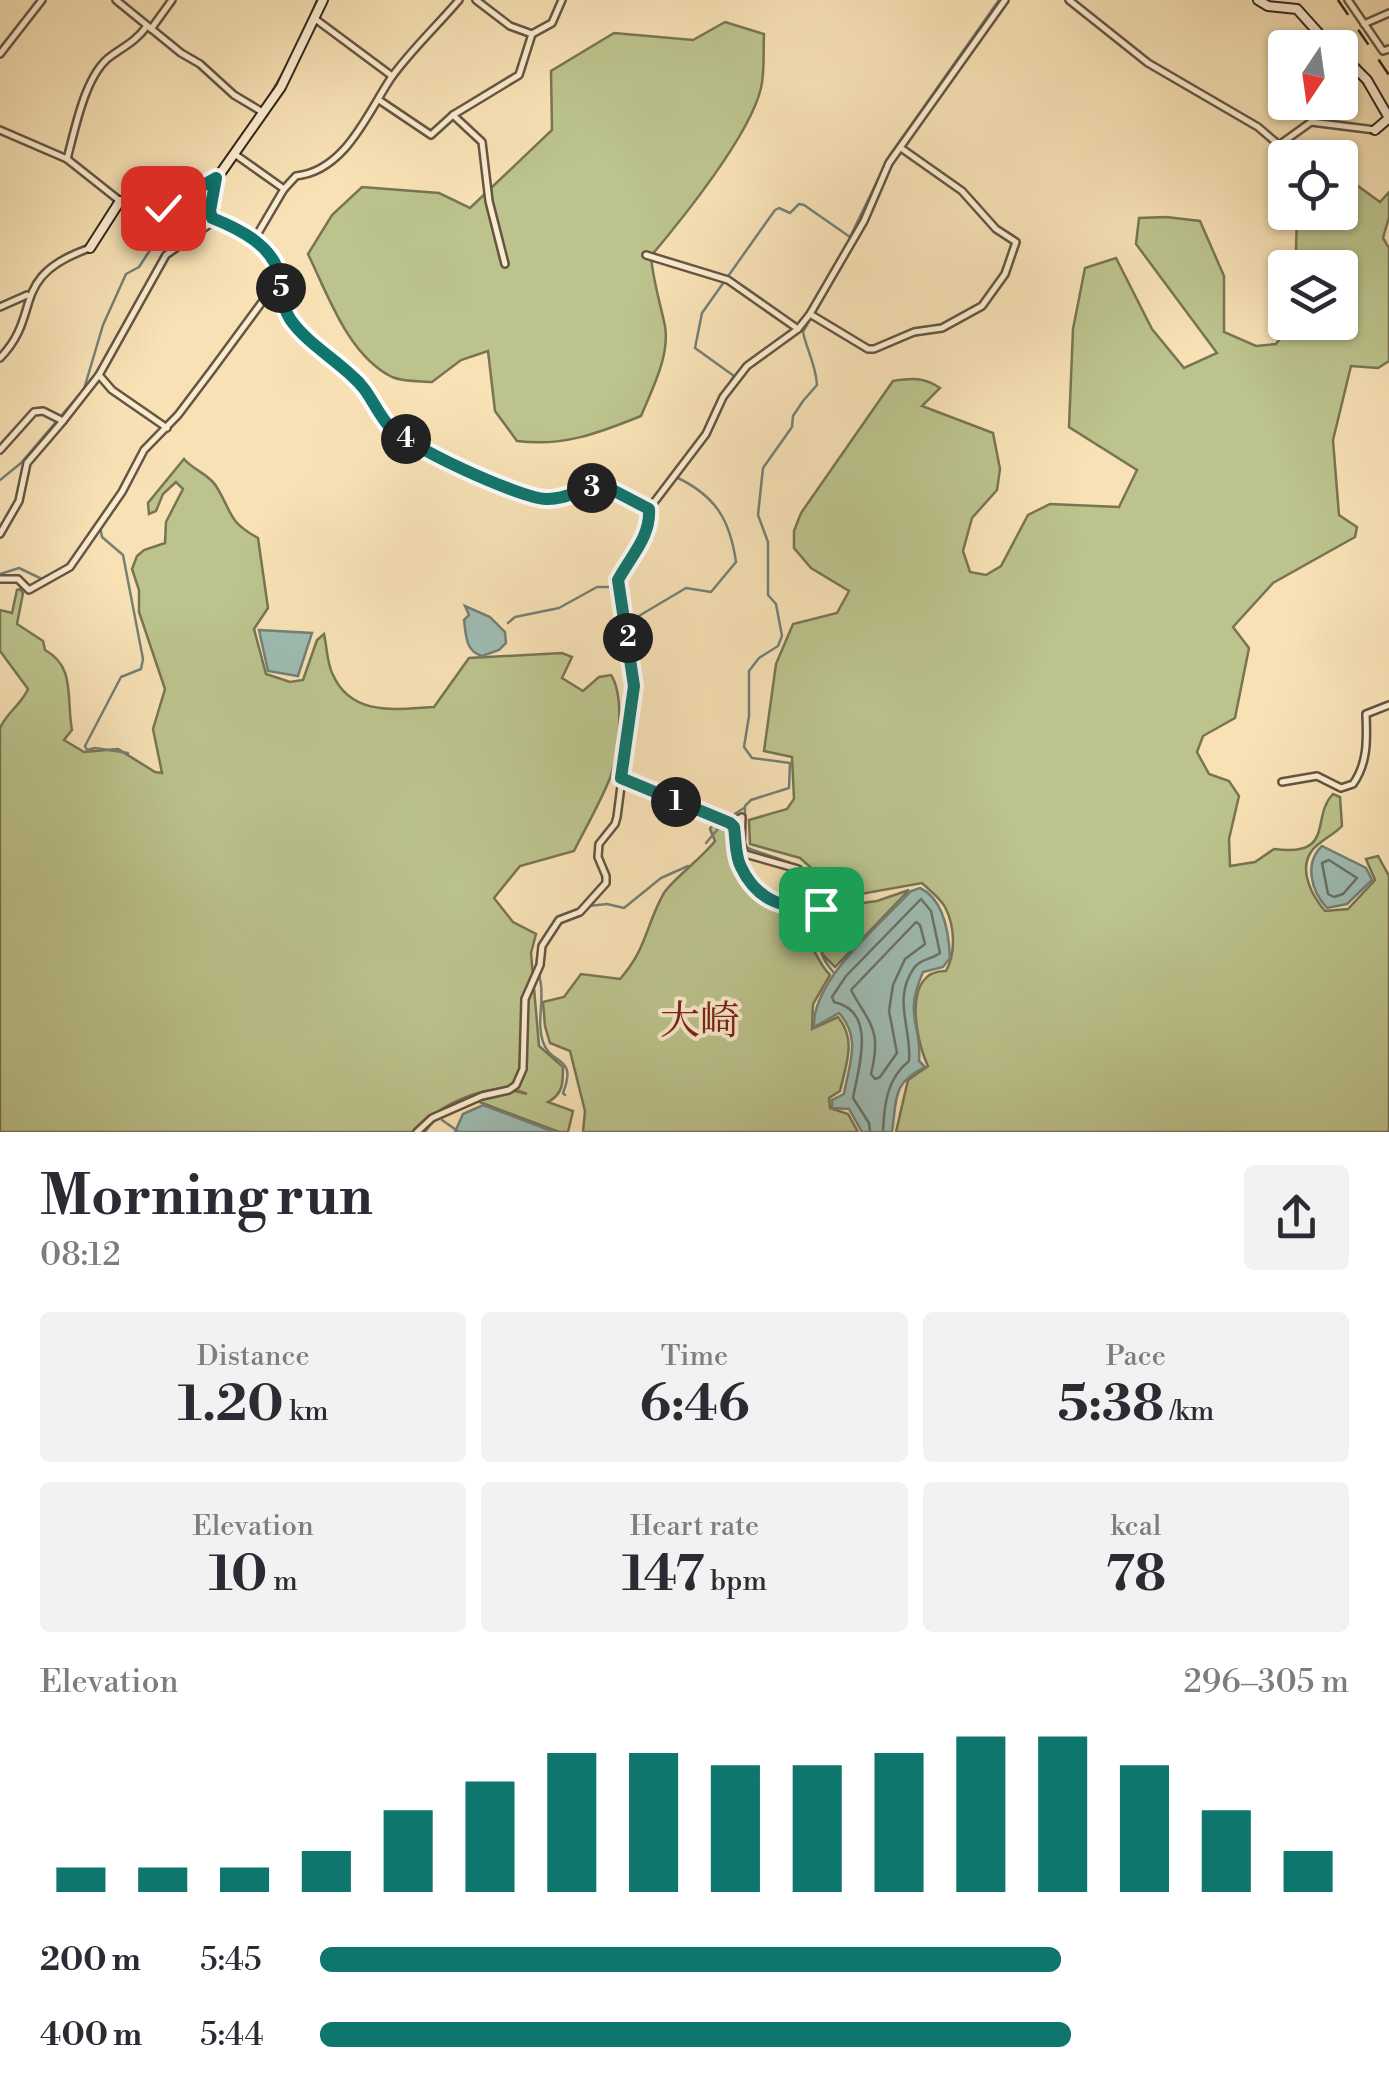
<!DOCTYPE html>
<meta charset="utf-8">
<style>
body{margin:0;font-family:"Libre Bodoni","Noto Serif JP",serif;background:#f2f2f3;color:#2b2b33;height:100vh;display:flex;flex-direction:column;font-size:38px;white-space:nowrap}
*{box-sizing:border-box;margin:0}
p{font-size:32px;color:#7c7c81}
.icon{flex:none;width:55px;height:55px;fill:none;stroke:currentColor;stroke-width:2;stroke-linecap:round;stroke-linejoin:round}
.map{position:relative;height:1132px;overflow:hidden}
.details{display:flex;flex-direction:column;background:#fff;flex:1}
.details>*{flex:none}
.needle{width:65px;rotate:193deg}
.controls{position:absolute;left:1268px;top:30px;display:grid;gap:20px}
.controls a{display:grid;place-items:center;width:90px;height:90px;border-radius:10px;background:#fff;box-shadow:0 2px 8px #0004;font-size:50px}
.pin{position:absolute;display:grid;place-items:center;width:85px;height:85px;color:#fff;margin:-42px;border-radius:20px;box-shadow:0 5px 15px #0006}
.km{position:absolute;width:50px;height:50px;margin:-25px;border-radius:50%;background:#222;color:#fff;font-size:28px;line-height:50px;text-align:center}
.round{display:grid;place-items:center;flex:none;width:105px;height:105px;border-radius:10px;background:#f2f2f3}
.overview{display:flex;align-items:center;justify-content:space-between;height:170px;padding:0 40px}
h1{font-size:55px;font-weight:700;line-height:75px}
.metrics{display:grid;grid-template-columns:repeat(3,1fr);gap:15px;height:170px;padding:10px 40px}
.metrics div{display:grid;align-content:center;border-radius:10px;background:#f2f2f3;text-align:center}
.metrics b{font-size:50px;font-weight:700}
.metrics small{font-size:28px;font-weight:400}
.metrics p{font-size:28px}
.chart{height:280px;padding:20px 40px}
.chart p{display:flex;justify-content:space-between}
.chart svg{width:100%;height:180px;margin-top:10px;stroke:#0f766e;stroke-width:6}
ul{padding:0 40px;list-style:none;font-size:32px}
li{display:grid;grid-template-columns:160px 120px 1fr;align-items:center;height:75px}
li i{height:25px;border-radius:12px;background:#0f766e}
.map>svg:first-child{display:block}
.green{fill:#bcc38d;stroke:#787454;stroke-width:2.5}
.water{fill:#9ebcb3;stroke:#748076;stroke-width:2.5}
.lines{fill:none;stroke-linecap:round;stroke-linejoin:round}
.shore{stroke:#697167;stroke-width:2.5}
.stream{stroke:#748076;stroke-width:2.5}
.street-casing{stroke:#655542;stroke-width:10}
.secondary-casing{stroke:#34261b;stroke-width:12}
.street{stroke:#faeccf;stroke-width:5}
.secondary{stroke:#faeccf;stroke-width:8}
.rail{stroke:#34261b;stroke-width:2.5;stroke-dasharray:18 18;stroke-linecap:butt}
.route-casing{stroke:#fff;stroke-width:20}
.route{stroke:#0f766e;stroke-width:12}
.labels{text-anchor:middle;stroke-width:8;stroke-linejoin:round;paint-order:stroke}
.quarter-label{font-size:40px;fill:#7a1f14;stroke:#faeccf}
</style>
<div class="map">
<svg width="1389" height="1132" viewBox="0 0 1389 1132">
<rect width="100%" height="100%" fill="#f7e1b5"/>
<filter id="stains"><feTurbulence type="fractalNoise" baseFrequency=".002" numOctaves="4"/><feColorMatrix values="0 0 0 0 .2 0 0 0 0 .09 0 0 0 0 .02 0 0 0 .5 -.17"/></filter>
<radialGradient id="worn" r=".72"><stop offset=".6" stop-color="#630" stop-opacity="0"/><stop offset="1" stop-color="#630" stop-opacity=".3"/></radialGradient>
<g class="green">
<path d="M725,22L764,34C763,51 765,71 761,88C750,135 683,218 651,256C653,281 660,302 665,326C670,356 652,389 641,416C599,433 563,447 517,441L495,411L488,351L461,360L432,382C420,381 403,382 392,377C348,355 328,295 308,254L332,215L362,187L439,193L470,208L552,130L551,71L614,33L693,40Z"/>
<path d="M1340,173L1380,202L1389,192V217L1383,238L1389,248V361L1378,368L1351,366L1333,440L1339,515L1357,527L1355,537L1273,583L1233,627L1249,648L1235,718L1203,736L1197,752L1209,774L1229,781L1239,796L1229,839L1230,866L1255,862L1274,849C1336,857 1310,818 1333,794L1340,797L1342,826C1334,835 1317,842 1311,852C1298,871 1313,897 1325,911L1348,909L1375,880L1366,859L1378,856L1389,876V1132H896L908,1080L928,1066C915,1039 902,970 946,971C956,953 955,926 945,907C940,898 929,890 922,883L844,897L800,858L750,844L749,820L787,809L794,799L792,757L764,751L776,664L793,624L837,613L849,591L811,568L794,548V531L801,513L893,381C912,378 924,377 940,388L922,406L993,433L1000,469L997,490L972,518L963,551L970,572L986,575L1001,566L1028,515L1050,504L1119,507L1137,470L1069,427L1073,329L1085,268L1116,258L1152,329L1184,368L1217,353L1136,244L1139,218L1166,217L1200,221L1224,276V332L1256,346L1276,344L1291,323L1340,322V268L1302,267V258L1296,250L1297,213L1340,212Z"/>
<path d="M184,459C193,470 209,474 216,486C233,513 227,521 258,538L268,608L254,629L266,674L290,682L303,680L317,640L324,634C327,647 327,664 333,675C352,717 396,709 434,707L469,658L562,653L572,657L562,678L583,691L599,677L611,675C625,696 619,754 610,778C600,803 586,827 574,851L520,866L494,898L513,922L536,934L531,953L539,1046L563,1067C563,1083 563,1094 548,1102L573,1111L568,1132H559L477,1101L515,1091L527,1094C493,1078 437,1105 414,1132H0V728C7,712 21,705 28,689L0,651V610L12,613L17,590L20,589L23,593L17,624L43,641L45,650C76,667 66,698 72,730L64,740L84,752L118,749L155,772L162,773L153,729L165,689L139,612V590L132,569L137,556L144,550L165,543L166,522L183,489L176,482L163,494L156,511L149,514L148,503Z"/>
<path d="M715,820L732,828C733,840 733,856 738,868C748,894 781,910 800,930C814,944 816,961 830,975L813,1004L812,1029L838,1017C857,1040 846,1064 840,1091L829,1098L830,1108L848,1114L858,1132H583L585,1111L570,1051L550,1043L545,1026L543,1002L564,997L581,974L620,979C647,949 646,924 664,893C672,880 703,857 715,841L710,829Z"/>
<polygon points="909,890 835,967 822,954 828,934 841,920 840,906 877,901"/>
</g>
<g class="water">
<path d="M465,606L490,617L505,632L506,643L499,650L482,656C465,651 466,634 464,620L469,615Z"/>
<polygon points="259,630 312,633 298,676 268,671"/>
<path d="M1322,846L1366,868L1372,880L1347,904L1327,908C1311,891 1304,863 1322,846Z"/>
<path d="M920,888C944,899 949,934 950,958L943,967L923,972C903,1018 922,1022 919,1061L925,1067C892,1083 897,1098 892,1132H862L849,1109L832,1108V1100L844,1094C849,1064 862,1038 839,1013L814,1027C812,979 881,924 911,891Z"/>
<polygon points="483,1105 554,1132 455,1132 463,1114"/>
</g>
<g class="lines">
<g class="shore">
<polygon points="1329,860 1357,878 1343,894 1334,897 1328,894 1322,863"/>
<path d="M916,922L920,925L925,944L905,959L893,985L889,1011L897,1053L880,1077L875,1079L871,1074C882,1029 870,1025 851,990Z"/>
<path d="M870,1132L869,1123L853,1098C858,1069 878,1011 834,1002L832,997L846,976L921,899L931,911L940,953C933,959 920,959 914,968C892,999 912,1029 909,1061C887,1078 884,1105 883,1132"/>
</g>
<g class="stream">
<polyline points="1300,8 1329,39"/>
<polyline points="306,27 317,0"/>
<polyline points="266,102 287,65"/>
<polyline points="208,214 209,192"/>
<polyline points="235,231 268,258 273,267"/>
<polyline points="850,237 890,155 999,0"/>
<polyline points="713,410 734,376 695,348 702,313 775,210 779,208 790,213 799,204 804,205 850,237"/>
<polyline points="170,420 263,297 272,270"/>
<polyline points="709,432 718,414"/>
<polyline points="0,480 21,463 84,389 103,325 126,274 139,267 177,209 209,191 211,182"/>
<polyline points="116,496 141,449 160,430"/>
<polyline points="100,526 102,537 123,555 143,659 141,669 121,677 85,746 87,750 95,748 128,753"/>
<polyline points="68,566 112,503"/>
<polyline points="0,574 19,568 44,580"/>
<polyline points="508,623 515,617 559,608 597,587 610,587 618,592"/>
<path d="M627,623L686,588L711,592L736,562C730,520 716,496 676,477L699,447"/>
<polyline points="617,800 627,723"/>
<polyline points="730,817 744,808"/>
<polyline points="706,843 723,823"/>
<path d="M601,871C590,854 596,839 610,826"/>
<polyline points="589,906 607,904 624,908 661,878 688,866"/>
<path d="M555,922C549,930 541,939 539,949C535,961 538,968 540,979C545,999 536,1022 543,1042C551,1066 578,1055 563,1093L565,1095"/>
<path d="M834,973C814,949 819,943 838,920C834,867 785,863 745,847V806L751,800L789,788L790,763L752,758L744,747L749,716V671L759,658L778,646L782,636L776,604L768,595V542L758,515L763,468L792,427L793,416L803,401L817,385C816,365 807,351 803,332L842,263"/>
<polyline points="442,1120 459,1132"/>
<polyline points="425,1132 433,1121"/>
</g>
<defs>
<g id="street">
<polyline points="116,0 181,53 200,64 234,95 264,113"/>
<polyline points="476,0 510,26 532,34 552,23 562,0"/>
<polyline points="1069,0 1148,63 1258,127 1279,145 1311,122 1375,130"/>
<polyline points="1348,0 1383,51 1389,49"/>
<polyline points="314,18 392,76"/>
<polyline points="1364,24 1389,13"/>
<polyline points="151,29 172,0"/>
<polyline points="0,54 42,0"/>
<polyline points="379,100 431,135 453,115 482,142 489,201 505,264"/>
<polyline points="453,115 519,75 532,34"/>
<polyline points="0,130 67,159 120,201"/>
<polyline points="236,155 284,189"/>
<path d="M67,159C75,130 85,74 111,56C125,46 136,41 147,26"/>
<path d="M215,179L210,209L211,218C237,228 273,245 279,275C283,290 281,305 290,319C306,342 331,357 352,376C369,390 374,409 388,425C404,444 513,495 538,498C563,501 582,486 605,486L649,509"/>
<path d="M254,240L284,189L296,176C345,171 367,114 391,78C411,50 437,26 459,0"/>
<polyline points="646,255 728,280 798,329"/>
<polyline points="0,307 27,295"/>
<polyline points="810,314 868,349 874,349 914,332 942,328 982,306 1005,274 1016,242 996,229 962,191 901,148"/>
<path d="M0,358C44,313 7,277 90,248"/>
<polyline points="99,375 166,255 214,221"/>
<polyline points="63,421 99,375 112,390 167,428"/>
<polyline points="0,450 34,412 43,411 63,421 27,463 19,501 0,534"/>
<polyline points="0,579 18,579 29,590 70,567 122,492 144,450 178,415 212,370 265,298 278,269"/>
<path d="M621,778L730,823C738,835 735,849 739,863C752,903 797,916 834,905L833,901L798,869L738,852"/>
<path d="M1282,782L1317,776L1341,788L1353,784C1368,763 1367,739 1366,714L1389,705"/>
<polyline points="730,823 742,817 741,843 745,853"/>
<path d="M417,1132L432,1118L482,1096L509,1090L516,1085L523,1069L525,999L540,965L542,946L559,920L580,912L606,883V876L598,857L599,844L615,824L617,817L634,686L618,580C630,557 651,537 649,509L706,434L723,397L747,366L798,329L810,314L864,221L889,163L1005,0"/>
</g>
<g id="secondary">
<polyline points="1258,0 1268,6 1297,9 1332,48"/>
<polyline points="1340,53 1367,80 1389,118"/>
<polyline points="1375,130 1389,118"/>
<polyline points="90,248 120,201 132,211 149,213 186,196 220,174 281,87 323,0"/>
</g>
</defs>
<use href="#street" class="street-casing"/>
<use href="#secondary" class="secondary-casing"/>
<use href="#street" class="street"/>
<use href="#secondary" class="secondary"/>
<polyline class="rail" points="1338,0 1389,75"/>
</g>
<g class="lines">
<defs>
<path id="route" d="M163,208L216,178L210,211L212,218C237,228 273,245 279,275C283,290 281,305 290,319C306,342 332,357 352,376C369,390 374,408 388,425C404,445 519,498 546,499C567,500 585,486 605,486L649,509C651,537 630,557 618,580L634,686L621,778L730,823L734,827C736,840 735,856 741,867C758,903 785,908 821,909"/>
</defs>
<use href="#route" class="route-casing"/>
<use href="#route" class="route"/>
</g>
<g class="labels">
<g class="quarter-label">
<text x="700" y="1034">大崎</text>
</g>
</g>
<rect width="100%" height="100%" filter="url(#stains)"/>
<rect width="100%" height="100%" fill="url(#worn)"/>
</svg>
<div class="controls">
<a><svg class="needle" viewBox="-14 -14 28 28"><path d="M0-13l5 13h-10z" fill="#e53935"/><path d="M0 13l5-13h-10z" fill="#7c7c81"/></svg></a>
<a><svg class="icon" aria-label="locate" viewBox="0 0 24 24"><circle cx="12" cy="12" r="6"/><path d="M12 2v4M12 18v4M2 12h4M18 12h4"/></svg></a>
<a><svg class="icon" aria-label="layers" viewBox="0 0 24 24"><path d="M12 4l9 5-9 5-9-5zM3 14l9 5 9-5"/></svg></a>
</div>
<div class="pin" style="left:821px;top:909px;background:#1e9e55"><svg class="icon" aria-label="arrive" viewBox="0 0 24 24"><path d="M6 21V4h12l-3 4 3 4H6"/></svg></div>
<div class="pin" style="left:163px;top:208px;background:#d93025"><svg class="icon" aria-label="check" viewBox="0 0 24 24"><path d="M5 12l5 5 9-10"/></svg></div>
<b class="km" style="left:676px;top:802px">1</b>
<b class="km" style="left:628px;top:638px">2</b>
<b class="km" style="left:592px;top:488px">3</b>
<b class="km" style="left:406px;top:439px">4</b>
<b class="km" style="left:281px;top:288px">5</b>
</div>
<section class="details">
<div class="overview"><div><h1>Morning run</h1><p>08:12</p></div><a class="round"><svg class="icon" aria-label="share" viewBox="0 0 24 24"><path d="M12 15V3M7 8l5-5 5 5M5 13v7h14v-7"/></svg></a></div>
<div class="metrics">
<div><p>Distance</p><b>1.20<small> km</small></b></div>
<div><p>Time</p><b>6:46</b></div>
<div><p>Pace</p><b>5:38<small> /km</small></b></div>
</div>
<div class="metrics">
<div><p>Elevation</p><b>10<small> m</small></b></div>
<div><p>Heart rate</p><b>147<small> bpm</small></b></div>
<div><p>kcal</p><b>78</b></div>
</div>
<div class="chart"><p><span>Elevation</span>296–305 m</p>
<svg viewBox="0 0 160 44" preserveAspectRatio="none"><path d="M5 44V38M15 44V38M25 44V38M35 44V34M45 44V24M55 44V17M65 44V10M75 44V10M85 44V13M95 44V13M105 44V10M115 44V6M125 44V6M135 44V13M145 44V24M155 44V34"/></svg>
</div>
<ul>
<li><b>200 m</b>5:45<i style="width:72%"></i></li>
<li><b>400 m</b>5:44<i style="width:73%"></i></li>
</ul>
</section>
